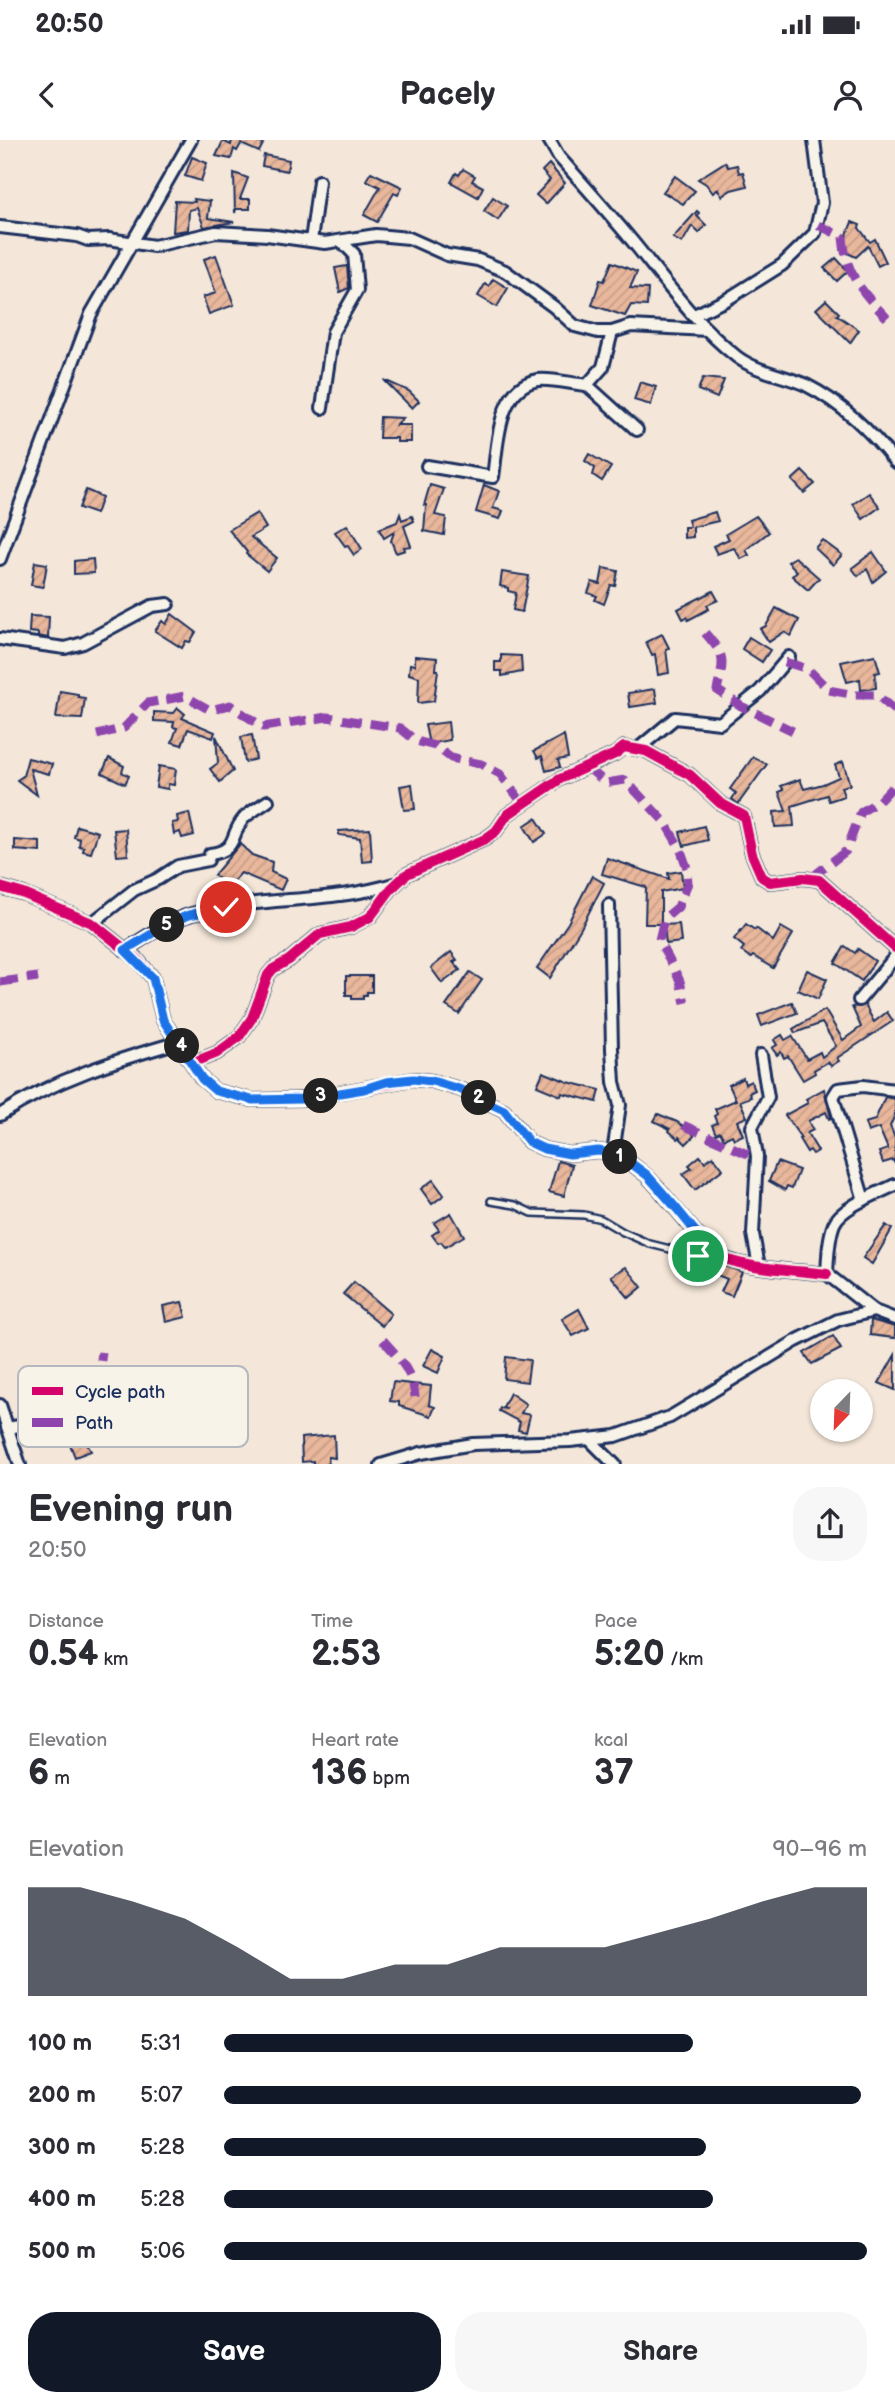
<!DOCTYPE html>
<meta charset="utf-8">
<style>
body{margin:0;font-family:"Balsamiq Sans",sans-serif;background:#f7f7f7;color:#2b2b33;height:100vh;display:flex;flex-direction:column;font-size:26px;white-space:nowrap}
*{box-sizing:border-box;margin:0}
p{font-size:23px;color:#7c7c81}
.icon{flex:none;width:38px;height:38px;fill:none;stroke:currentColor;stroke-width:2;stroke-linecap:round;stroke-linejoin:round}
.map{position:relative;height:1324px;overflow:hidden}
.drawer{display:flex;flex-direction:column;background:#fff;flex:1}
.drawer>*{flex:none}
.needle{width:46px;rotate:203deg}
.fabs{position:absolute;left:810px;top:1239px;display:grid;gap:14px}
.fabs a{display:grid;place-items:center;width:63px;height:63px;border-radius:50%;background:#fff;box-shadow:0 2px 5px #0004;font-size:35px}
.pin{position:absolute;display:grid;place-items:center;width:60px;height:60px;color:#fff;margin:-30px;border:4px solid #fff;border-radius:50%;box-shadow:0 2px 7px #0007}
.km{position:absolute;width:35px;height:35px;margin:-18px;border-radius:50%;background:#222;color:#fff;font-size:19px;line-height:35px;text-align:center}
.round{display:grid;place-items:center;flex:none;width:74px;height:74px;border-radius:28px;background:#f7f7f7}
.summary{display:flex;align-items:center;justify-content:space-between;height:119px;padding:0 28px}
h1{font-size:38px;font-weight:600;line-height:52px}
.figures{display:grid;grid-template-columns:repeat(3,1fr);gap:10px;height:119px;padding:7px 28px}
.figures div{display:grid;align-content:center}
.figures b{font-size:35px;font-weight:600}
.figures small{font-size:19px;font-weight:400}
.figures p{font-size:19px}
.chart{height:196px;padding:14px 28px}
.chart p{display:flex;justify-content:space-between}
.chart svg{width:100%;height:126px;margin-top:7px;fill:#111827;opacity:.7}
.button{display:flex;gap:14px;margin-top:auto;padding:14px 28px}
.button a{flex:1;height:80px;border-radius:28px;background:#111827;color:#fff;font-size:28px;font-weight:600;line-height:80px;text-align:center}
.button a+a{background:#f7f7f7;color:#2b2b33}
ul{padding:0 28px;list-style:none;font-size:23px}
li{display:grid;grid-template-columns:112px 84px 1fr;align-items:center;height:52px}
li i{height:18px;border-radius:9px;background:#111827}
.status{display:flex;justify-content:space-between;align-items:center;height:49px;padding:0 35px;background:#fff;direction:ltr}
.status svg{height:19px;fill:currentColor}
header{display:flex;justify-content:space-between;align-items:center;height:91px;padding:0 28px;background:#fff;font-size:32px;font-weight:600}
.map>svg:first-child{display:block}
.building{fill:url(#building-hatch);stroke:#1b2f5e;stroke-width:2}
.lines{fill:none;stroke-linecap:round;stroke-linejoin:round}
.lane-casing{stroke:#1b2f5e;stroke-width:10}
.street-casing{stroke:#1b2f5e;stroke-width:16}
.lane{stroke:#f7f3e8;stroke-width:5}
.street{stroke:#f7f3e8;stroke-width:10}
.quiet{stroke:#8e44ad;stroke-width:9;stroke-dasharray:18 9;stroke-linecap:butt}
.cycleway-casing{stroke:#f7f3e8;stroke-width:15}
.cycleway{stroke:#d6006c;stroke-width:10}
.route-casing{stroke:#fff;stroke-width:14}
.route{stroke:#1a73e8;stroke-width:9}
.key{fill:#f7f3e8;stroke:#b5b8bf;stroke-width:2}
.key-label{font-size:19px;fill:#1b2f5e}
</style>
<div class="status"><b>20:50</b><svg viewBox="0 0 49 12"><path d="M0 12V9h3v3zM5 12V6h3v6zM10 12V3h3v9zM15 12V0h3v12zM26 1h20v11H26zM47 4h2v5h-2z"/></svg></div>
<header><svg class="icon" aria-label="back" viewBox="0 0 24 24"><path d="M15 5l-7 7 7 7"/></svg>Pacely<svg class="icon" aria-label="person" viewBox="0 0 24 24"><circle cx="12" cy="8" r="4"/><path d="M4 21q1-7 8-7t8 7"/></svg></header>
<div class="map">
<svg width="895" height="1325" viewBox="0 0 895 1325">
<defs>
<pattern id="building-hatch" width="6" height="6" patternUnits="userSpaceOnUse" patternTransform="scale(1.75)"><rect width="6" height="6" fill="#e9b79b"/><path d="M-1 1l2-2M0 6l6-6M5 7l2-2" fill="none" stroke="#c79e88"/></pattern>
</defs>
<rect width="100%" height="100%" fill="#f4e7d9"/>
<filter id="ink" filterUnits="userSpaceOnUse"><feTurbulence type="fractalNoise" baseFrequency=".0143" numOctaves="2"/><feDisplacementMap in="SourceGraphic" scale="14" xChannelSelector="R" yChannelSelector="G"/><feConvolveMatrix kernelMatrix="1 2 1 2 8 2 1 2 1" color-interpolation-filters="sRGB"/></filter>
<g filter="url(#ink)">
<g class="building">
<polygon points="232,0 254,0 263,4 259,12 241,4 237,11 234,9 231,19 216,16 223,1 231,5"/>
<polygon points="264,15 289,20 287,31 262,26"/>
<polygon points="192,17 207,23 201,41 185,36"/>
<polygon points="725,22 728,27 737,25 739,33 743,32 747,46 731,50 722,56 718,49 713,53 706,44 698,39"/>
<polygon points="549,24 565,43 546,64 536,55 550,40 542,31"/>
<polygon points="463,29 475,36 472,41 483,47 478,57 451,42 456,33 459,35"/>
<polygon points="371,32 402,47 398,55 394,53 377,82 364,75 380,47 366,40"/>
<polygon points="234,33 248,38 240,59 250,59 250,69 236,69 235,73"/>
<polygon points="675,36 695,51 683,64 663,52"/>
<polygon points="493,57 507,66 498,80 484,71"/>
<polygon points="194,59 210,61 208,78 234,82 204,87 197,68 189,70 188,90 173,92 175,61 195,62"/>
<polygon points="697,71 699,73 697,76 706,85 699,93 692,86 682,103 673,98"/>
<polygon points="852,82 860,85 859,88 870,102 875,99 886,122 878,126 868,106 856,117 841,110"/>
<polygon points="216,115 234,165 209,174 203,157 216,153 204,119"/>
<polygon points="836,118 848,131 837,141 824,128"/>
<polygon points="612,122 637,132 630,148 648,149 647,166 631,165 625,176 592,165 600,140 604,141"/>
<polygon points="347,126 349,148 340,152 335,128"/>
<polygon points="493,139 508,148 497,167 478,156 485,144 489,146"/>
<polygon points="826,160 839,173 837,175 859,190 850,203 816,169"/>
<polygon points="703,238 724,240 717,258 698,250"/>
<polygon points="384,240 409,251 419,261 412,268"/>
<polygon points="640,242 656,247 651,265 634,260"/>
<polygon points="380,277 403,278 396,285 411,285 411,302 397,302 397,298 379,298"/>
<polygon points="589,314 611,327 602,341 593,335 595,328 585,321"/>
<polygon points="802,331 815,344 804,353 792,340"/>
<polygon points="430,345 444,349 435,375 446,377 444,395 424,391 426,365 424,365"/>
<polygon points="484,345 499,351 493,368 503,371 500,379 476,372"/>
<polygon points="86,350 102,357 96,374 79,368"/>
<polygon points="869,353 880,367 863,379 853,364"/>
<polygon points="715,372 718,381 693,387 693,397 684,398 684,387 690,387 688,380"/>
<polygon points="257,373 266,388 251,397 277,418 267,431 246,414 247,412 229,390"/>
<polygon points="400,374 402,380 412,376 414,381 404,386 411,406 404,407 405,410 396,413 391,401 394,392 384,398 379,389 397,382"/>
<polygon points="756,376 769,392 746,410 749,415 741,419 734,408 717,414 713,406 729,399 726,394"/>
<polygon points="347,385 362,409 354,415 347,405 345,406 335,392"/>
<polygon points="822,400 842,415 833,425 815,408"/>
<polygon points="873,412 886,431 873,442 867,429 858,436 852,428"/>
<polygon points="795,417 819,438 808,450 792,436 797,431 788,422"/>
<polygon points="93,419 94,433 74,434 74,421"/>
<polygon points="35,422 47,424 43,447 31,445"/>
<polygon points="603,428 618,431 615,446 611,445 604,464 595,460 597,456 588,453 592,442 600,444"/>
<polygon points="502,432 529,436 522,472 513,470 516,453 508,451 508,448 500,446"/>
<polygon points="713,451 718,460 707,465 709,469 688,480 687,477 683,479 678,469"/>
<polygon points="776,468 799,480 791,496 784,492 769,502 760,489 766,486"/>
<polygon points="172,474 196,492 190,502 186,501 182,508 155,491 162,481 166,484"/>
<polygon points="30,476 49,477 48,498 38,496 38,493 29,492"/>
<polygon points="662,494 669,508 666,509 669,533 658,535 655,514 652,515 646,502"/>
<polygon points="749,497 770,510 762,522 742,509"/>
<polygon points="501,515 521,516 522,532 502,536 502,531 495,531 495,522 501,522"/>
<polygon points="875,515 880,532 875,533 876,548 861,550 860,539 847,542 841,522"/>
<polygon points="415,516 437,518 436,530 438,530 434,561 418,563 419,537 409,534 410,524 415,525"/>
<polygon points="655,549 657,563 630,567 628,553"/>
<polygon points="60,551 78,554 78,557 85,558 82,579 56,578"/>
<polygon points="178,568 185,574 182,578 215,592 213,598 188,589 182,605 172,602 177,588 173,587 174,582 154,581 154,572 174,573"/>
<polygon points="448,582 450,600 429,604 425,585"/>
<polygon points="252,595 256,619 245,622 241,597"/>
<polygon points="564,595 568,618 558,620 560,627 546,631 542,616 538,618 534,611"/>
<polygon points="216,596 233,631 220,642 210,629 218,623"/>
<polygon points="753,617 767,624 738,664 732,659 736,653 730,649"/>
<polygon points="28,618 52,624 49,634 30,629 37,655 17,640 23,636"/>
<polygon points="109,618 124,626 122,632 129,636 125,644 102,633"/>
<polygon points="843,622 850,645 841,647 844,656 829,661 827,655 792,666 794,686 775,687 774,672 786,671 779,652 784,650 781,646 800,639 804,649 823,644 839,637 835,625"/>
<polygon points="159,626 176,629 174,645 168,644 168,649 156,647"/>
<polygon points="412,644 415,669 404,670 400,646"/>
<polygon points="189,673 194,695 182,698 180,692 174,694 172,683 178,682 177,676"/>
<polygon points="536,678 546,694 534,702 524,686"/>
<polygon points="77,686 98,692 91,713 83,711 84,707 79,706 80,699 74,697"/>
<polygon points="704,686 708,700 684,706 680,692"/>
<polygon points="126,689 128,715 117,716 114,690"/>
<polygon points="370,689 372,721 362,722 360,698 339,695 339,691"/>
<polygon points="15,700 40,702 40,712 15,710"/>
<polygon points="240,704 252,715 272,722 271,732 286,739 281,750 241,733 215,761 221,741 214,735"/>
<polygon points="607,718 669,739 668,733 681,731 683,748 661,752 661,784 645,784 646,747 602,734"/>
<polygon points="592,736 604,743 581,788 550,838 537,828 568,783"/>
<polygon points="679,784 681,802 666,804 664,785"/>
<polygon points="746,784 755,790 756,788 773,801 781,787 793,794 773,828 753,816 751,818 741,811 744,807 734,799"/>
<polygon points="845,806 855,813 858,809 875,821 862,841 835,823"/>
<polygon points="451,812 457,820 453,822 460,830 442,843 431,828"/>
<polygon points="807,830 827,839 818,859 798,850"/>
<polygon points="470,832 482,840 459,874 446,866"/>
<polygon points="346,836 372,836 372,852 367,852 367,855 363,855 363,859 352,859 352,855 346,855"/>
<polygon points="792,862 797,873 762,886 758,875"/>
<polygon points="865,865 874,882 887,872 893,881 837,918 839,921 831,926 828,922 814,930 815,933 803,940 788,916 784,918 781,912 777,915 772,908 777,905 774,900 782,895 785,900 792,896 807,919 820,912 822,917 836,906 822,883 795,893 793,889 825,870 843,900 861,887 852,867"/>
<polygon points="543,932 568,942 600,950 597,962 562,953 561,956 537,946"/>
<polygon points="743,938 745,944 751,941 755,950 749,953 751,957 740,961 747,977 737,981 743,995 734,999 732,995 724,999 720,992 716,994 712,985 717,983 714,976 717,974 715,969 736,960 729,945"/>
<polygon points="824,949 831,978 829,979 826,972 808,981 813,990 807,993 818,1011 813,1014 810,1010 807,1012 799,999 801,998 785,975 808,963 806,959"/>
<polygon points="885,957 895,959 895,975 890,986 895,998 895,1024 893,1020 883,1023 879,1012 888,1009 879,988 868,992 865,983 875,980"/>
<polygon points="658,974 677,982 692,992 694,996 686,1004 679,997 678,999 669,991 670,989 654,981"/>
<polygon points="700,1016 705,1022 713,1016 723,1029 695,1050 683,1034 692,1028 689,1025"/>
<polygon points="558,1021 572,1025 564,1056 549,1052"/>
<polygon points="777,1022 799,1030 792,1048 787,1046 785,1050 769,1041"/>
<polygon points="433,1040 444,1055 432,1064 421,1049"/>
<polygon points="451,1073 464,1096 445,1107 441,1102 438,1103 432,1095 439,1090 434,1083"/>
<polygon points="886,1085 892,1089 872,1124 863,1118"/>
<polygon points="721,1125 742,1132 732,1156 721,1152 727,1139 717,1135"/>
<polygon points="626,1127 642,1147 629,1158 611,1136"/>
<polygon points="354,1142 391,1174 382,1186 343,1154"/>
<polygon points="182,1162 186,1177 166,1182 163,1166"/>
<polygon points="579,1169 589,1188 573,1196 562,1179"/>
<polygon points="871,1180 895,1187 895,1198 870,1195"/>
<polygon points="833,1196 841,1209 812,1224 804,1213"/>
<polygon points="432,1209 445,1216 438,1233 423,1226"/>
<polygon points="895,1215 895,1250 879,1243"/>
<polygon points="506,1217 530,1220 527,1242 504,1239"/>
<polygon points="393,1242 431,1246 429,1265 435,1267 431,1276 399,1266 399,1262 390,1261"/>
<polygon points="510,1253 526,1264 521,1273 530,1275 526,1292 518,1290 520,1282 499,1271 500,1268 507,1269 503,1267"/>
<polygon points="92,1284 98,1300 87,1304 91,1311 75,1317 66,1294"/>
<polygon points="334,1295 335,1318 328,1317 328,1325 313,1325 313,1321 302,1322 301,1298"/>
</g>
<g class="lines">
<defs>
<polyline id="lane" points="491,1061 515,1065 532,1073 584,1075 601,1079 623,1092 650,1104 698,1116 716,1118"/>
<g id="street">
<path d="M549,0L559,17C584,45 609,73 633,102C665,141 696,185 737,217C757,232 784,235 806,245C840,262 872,292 895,322"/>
<polyline points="0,87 77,96 88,100 109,99 154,106 216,92 267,95 325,103 376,95 409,98 447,115 478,120 505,131 554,167 575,186 598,192 612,192 631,186 707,190"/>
<polyline points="311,101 319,41"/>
<polyline points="694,175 726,160 782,125 815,93 822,63 814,0"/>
<polyline points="587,245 637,290"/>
<polyline points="322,268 333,192 357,150 354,114 341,101"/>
<path d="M427,326L493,337C498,304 497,247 538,240C550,238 573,244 587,245L603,227L612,192"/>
<polyline points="0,419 91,174 191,0"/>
<polyline points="0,499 65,508 83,503 152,466 168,464"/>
<polyline points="639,608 675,578 720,583 760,551 789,517"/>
<path d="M0,747L24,754L92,783L137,819L153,838L163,880L202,939L216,951L252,960L304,959L413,939L432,941L459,949L504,970L529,1002L544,1009L570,1014L598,1011L613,1013L632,1024L647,1036L659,1049L712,1112C735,1129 796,1130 827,1134"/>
<polyline points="609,765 612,909 614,942 620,965 613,1013"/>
<path d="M92,783L134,750L158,739L178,726L208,720L210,714C239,710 229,695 244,678C250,672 261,666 268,661"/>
<path d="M125,810C146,797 168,781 192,774C258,756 328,764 394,744"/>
<polyline points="859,860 895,817"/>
<polyline points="192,923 217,913 239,897 252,878 268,835 273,829 289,820 320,794 351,787 370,777 391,749 407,734 485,699 496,691 507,675 560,639 615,614 624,607 646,611 690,635 720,663 744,676 752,714 762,737 770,742 803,738 819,740 895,808"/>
<path d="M0,975C55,939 116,920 179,902"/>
<polyline points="864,1060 833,957 838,949 863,946 895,950"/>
<polyline points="759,1126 753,1094 757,1016 752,987 768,957 761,915"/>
<path d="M874,1171L827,1134C828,1118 828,1099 834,1084C841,1067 879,1053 895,1045"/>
<polyline points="0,1265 20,1325"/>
<path d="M7,1288L69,1278C85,1259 110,1263 132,1257C146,1254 158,1249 171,1245"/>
<polyline points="589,1299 615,1325"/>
<polyline points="381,1325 421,1313 473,1304 570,1301 616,1296 670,1277 796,1201 838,1180 874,1171 895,1179"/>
</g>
</defs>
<use href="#lane" class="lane-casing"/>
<use href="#street" class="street-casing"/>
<use href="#lane" class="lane"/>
<use href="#street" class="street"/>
<g class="quiet">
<path d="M818,85L843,97C846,135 862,152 887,178"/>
<path d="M705,493C727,518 724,519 717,550L741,566L793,591"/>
<polyline points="785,522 808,529 829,550 855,555 877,555 895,571"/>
<polyline points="97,595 124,588 148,563 185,556 210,570 230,565 263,587 327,577 400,588 416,601 435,606 451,618 481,624 500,634 524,665"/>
<polyline points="587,627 606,643 625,640 664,681 680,708 687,728 688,743 678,767 664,779 659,800 680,841 685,863"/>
<polyline points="819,740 816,734 846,711 861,672 879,661 895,644"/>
<polyline points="0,842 38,837"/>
<polyline points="683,985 745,1013 757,1016"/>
<path d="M383,1200C399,1218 413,1232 415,1257"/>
<polyline points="78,1268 79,1262 99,1235 102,1212"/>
</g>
<defs>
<g id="cycleway">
<path d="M0,747L24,754L92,783L137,819L153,838L163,880L202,939L216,951L252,960L304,959L413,939L432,941L459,949L504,970L529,1002L544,1009L570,1014L598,1011L613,1013L632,1024L647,1036L659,1049L712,1112C735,1129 796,1130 827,1134"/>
<polyline points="192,923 217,913 239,897 252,878 268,835 273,829 289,820 320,794 351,787 370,777 391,749 407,734 485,699 496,691 507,675 560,639 615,614 624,607 646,611 690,635 720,663 744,676 752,714 762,737 770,742 803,738 819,740 895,808"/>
</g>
</defs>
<use href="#cycleway" class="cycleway-casing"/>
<use href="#cycleway" class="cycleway"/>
</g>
</g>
<g class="lines" filter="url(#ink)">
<defs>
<polyline id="route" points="226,767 189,775 168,784 125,810 153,838 163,880 202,939 216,951 252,960 304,959 364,949 386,942 413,939 432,941 459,949 504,970 529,1002 544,1009 570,1014 598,1011 613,1013 632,1024 647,1035 677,1069 712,1112 719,1118 698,1116"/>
</defs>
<use href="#route" class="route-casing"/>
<use href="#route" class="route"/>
</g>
<rect x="18" y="1226" width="230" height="81" rx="10" class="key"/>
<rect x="32" y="1247" width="31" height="8" fill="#d6006c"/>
<rect x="32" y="1278" width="31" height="9" fill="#8e44ad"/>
<g class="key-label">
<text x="75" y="1258">Cycle path</text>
<text x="75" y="1289">Path</text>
</g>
</svg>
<div class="fabs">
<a><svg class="needle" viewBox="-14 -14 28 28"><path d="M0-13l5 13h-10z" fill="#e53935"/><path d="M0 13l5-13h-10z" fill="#7c7c81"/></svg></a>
</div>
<div class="pin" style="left:698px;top:1116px;background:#1e9e55"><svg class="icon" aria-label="arrive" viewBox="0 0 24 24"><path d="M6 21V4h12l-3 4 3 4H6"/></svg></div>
<div class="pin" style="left:226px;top:767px;background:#d93025"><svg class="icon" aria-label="check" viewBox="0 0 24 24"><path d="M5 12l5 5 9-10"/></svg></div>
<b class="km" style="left:620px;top:1017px">1</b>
<b class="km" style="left:479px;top:958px">2</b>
<b class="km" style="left:321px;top:956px">3</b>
<b class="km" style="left:182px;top:906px">4</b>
<b class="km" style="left:167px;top:785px">5</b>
</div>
<section class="drawer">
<div class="summary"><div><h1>Evening run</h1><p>20:50</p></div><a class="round"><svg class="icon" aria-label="share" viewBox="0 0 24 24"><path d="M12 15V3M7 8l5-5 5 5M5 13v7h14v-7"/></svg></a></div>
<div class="figures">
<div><p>Distance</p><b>0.54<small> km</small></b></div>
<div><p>Time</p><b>2:53</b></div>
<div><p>Pace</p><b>5:20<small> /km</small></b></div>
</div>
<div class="figures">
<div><p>Elevation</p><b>6<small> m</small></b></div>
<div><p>Heart rate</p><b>136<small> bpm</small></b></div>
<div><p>kcal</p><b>37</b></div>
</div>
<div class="chart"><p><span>Elevation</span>90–96 m</p>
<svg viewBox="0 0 160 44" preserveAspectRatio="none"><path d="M0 44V6L10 6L20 11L30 17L40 27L50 38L60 38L70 33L80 33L90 27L100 27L110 27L120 22L130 17L140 11L150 6L160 6V44z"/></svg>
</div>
<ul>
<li><b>100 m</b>5:31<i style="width:73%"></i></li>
<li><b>200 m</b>5:07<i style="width:99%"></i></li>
<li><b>300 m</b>5:28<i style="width:75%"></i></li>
<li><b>400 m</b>5:28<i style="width:76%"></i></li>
<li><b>500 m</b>5:06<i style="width:100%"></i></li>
</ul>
<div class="button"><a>Save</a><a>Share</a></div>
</section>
